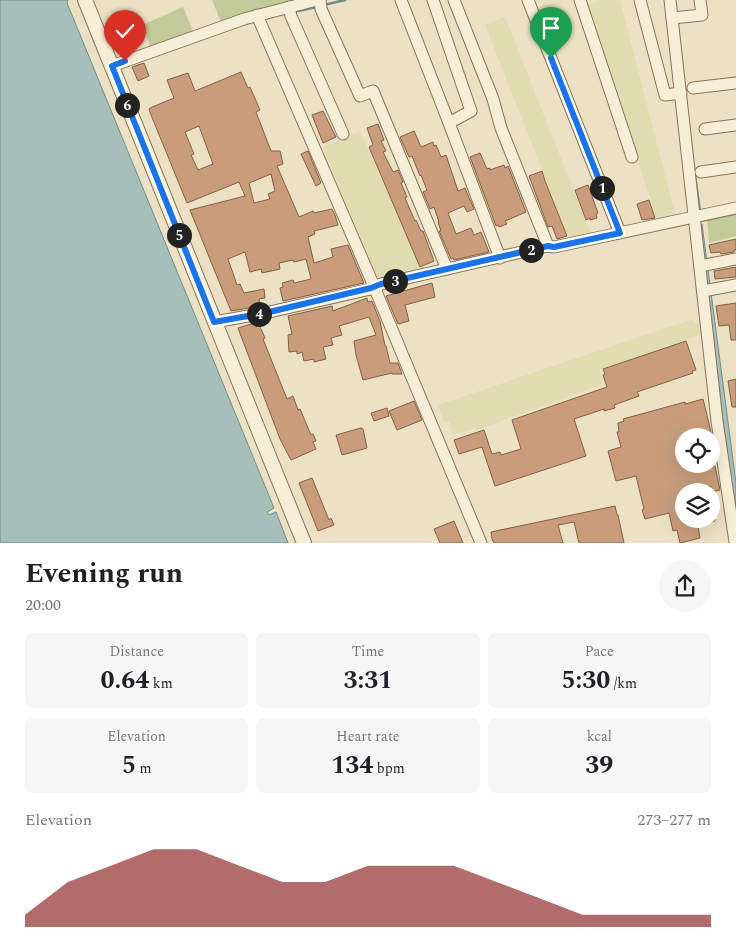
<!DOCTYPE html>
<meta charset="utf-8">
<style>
body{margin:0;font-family:Spectral,serif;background:#f6f6f6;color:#202124;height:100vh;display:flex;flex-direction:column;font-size:19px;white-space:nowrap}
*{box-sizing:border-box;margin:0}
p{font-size:16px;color:#757577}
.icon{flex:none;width:28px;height:28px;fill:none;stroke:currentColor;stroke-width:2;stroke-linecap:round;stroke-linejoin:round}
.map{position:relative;height:543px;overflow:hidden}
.panel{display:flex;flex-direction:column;background:#fff;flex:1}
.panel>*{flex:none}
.fabs{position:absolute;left:675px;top:428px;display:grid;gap:10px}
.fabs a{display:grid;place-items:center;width:45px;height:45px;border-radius:50%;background:#fff;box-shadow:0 5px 20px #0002;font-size:25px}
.pin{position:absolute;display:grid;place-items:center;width:42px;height:42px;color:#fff;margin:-51px -21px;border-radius:50% 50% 50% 0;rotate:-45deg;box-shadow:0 0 5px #0007}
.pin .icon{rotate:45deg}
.km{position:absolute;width:25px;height:25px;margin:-12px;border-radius:50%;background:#222;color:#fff;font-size:14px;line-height:25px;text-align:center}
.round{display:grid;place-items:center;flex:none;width:52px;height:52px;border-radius:26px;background:#f6f6f6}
.overview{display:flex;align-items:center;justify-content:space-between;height:85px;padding:0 25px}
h1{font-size:28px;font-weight:700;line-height:38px}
.stats{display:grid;grid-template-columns:repeat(3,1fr);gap:8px;height:85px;padding:5px 25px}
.stats div{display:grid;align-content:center;border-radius:8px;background:#f6f6f6;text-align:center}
.stats b{font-size:25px;font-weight:700}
.stats small{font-size:14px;font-weight:400}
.stats p{font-size:14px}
.chart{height:140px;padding:10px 25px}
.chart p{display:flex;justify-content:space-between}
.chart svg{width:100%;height:90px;margin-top:5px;fill:#922f2e;opacity:.7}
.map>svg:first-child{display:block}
.farmland{fill:#e1dbb2}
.green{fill:#c3ca99}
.water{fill:#a6bfb8;stroke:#6d8d86}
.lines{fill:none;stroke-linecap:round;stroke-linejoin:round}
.stream{stroke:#6d8d86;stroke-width:2.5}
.building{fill:#c99d7c;stroke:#845e42;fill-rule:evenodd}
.minor-casing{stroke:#86735b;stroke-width:13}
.tertiary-casing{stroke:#86735b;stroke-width:16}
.minor{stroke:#f7eed7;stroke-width:11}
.tertiary{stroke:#f7eed7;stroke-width:14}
.route-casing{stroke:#fff;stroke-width:10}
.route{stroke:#1a73e8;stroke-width:6}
</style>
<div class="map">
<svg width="736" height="543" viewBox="0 0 736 543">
<rect width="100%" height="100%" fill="#ece1c4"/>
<g class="farmland">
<polygon points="603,0 620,0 676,218 658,222 586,5"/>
<polygon points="505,17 591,234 570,241 485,25"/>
<polygon points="360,131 423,272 379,282 323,147"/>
<polygon points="693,320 695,324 701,324 702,334 599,370 603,384 477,430 475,428 455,434 452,432 450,422 444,422 438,405 675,325"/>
</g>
<g class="green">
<polygon points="212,0 298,0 221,22"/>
<polygon points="183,7 194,33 151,48 142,25"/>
<polygon points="736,212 736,236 709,243 707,219"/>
</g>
<g class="water">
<polygon points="0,0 68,0 67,3 274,508 267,512 269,515 276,512 288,543 0,543"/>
<polygon points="699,224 702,224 736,483 736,518 732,495"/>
</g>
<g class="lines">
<g class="stream">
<polyline points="324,5 345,0"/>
<polyline points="293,12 317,7"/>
<polyline points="694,168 700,212"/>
</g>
</g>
<g class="building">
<polygon points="144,63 149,76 138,81 132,67"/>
<path d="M241,72L248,88L250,87L260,110L256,112L271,151H280L283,164L277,166L299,217L313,211L314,213L332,209L335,215L338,225L314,231L315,234L308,237L314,263L333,257L331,249L348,245L364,283L283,301L280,288L283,287L282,283L293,280L294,283L311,279L306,259L294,262L293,260L279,263L280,269L262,273L261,269L250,272L245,252L228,259L237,285L240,284L244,293L264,289L265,298L259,299L260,306L231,311L190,210L245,196L239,182L187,203L149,110L150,108L174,98L167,80L188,73L195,91ZM199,126L213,164L198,170L191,155L194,154L185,132ZM271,174L275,191L268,194L270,199L254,203L249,183Z"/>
<polygon points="323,111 336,137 323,143 312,115"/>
<polygon points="378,124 384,140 381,141 386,151 383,152 393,172 398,170 403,182 401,183 407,197 405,198 415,221 416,220 421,231 423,231 434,261 420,267 369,147 373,145 367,128"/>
<polygon points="414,131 421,147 433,142 434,146 436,145 441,157 446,155 458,191 465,188 474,209 467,212 464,206 448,213 456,234 471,228 474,235 481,232 489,252 454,260 453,258 451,259 439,231 441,231 438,222 439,222 434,207 430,209 423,192 427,190 421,175 420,176 412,156 409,157 400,137"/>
<polygon points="308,151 321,183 316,186 301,154"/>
<polygon points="480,153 487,169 490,168 490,170 504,165 505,168 508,166 526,212 505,221 507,224 499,227 498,225 496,226 470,157"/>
<polygon points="542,171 545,181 567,236 557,239 552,226 548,227 538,200 529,176"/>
<polygon points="588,185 598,213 596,214 597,218 590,220 590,218 586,220 575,190"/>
<polygon points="649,200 655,218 642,220 637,204"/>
<polygon points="736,239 736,250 734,250 734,252 721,254 720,252 711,253 709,245"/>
<polygon points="736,267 736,277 715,279 714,271"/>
<polygon points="432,283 435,297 405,305 409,321 398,324 386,296"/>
<polygon points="367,298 368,302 372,301 380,321 385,346 386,346 390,363 398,363 402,374 392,374 392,373 363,380 356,355 354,341 376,335 369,317 339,326 342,335 331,338 333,345 323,347 326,359 314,362 314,359 304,361 302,352 297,354 297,351 289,352 288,335 292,334 288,316 332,306 333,311"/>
<polygon points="736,303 736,340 731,340 729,325 719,326 716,306"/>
<polygon points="258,322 265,338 263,339 287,399 293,396 298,410 300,409 311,435 313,434 316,441 313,442 316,449 291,460 280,439 238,328"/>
<polygon points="686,341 696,370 692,371 693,373 637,392 639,396 614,405 615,408 604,411 604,409 574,419 586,456 495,486 482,447 459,454 454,440 484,430 492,454 500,452 501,455 521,449 512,420 607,387 603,375 605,374 603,369"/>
<polygon points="736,379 736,407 732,407 728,381"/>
<polygon points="703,399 712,436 684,436 684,464 707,464 708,469 715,466 720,490 711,492 711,486 693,491 684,491 684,495 681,496 684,519 715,519 715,521 698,526 700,538 680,543 677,530 673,531 669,513 645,519 642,510 644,509 636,476 616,481 608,451 621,447 617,432 619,432 618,423 624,421 623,419 685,402 685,404"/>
<polygon points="414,401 422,420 397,430 389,411"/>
<polygon points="387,408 389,416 374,421 371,413"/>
<polygon points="361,428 363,429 367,448 342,455 336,435"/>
<polygon points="312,478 329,520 331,518 334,525 318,531 299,483"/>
<polygon points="615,506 617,515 618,515 624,543 579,543 574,522 558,525 563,543 494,543 492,539 491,532"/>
<polygon points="454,521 463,543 440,543 434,529"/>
</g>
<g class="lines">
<defs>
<g id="minor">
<polyline points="320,0 321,9 360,96 373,91 447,269"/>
<polyline points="401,0 449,123"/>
<polyline points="433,0 471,111 449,123 500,258"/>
<polyline points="454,0 493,99 501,128 548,246"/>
<polyline points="528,0 620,233"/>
<polyline points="580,0 632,157"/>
<polyline points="640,0 665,95 681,93"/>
<polyline points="670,0 717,421 735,542"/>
<polyline points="289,7 291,16 343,134"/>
<polyline points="257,15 373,284 481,543"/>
<polyline points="672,18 702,15 700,0"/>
<polyline points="112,66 244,19 317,0"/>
<polyline points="693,88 736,83"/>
<polyline points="705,129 736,125"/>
<polyline points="701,172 736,167"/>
<polyline points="700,266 736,259"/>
<polyline points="703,291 736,285"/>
<polyline points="214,322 265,313 371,289 381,284 548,246 554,247 736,208"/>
</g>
<polyline id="tertiary" points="85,0 304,543"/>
</defs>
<use href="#minor" class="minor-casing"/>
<use href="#tertiary" class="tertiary-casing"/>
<use href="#minor" class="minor"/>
<use href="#tertiary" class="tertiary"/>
</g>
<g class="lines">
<defs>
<polyline id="route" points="125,61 112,66 214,322 265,313 371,288 381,284 548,246 554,247 620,233 551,58"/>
</defs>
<use href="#route" class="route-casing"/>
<use href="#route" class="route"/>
</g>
</svg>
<div class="fabs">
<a><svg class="icon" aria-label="locate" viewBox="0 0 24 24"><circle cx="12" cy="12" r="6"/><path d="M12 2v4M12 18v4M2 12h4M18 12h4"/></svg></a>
<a><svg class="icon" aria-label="layers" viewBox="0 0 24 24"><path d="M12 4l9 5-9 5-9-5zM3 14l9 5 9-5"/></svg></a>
</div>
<div class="pin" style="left:551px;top:58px;background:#1e9e55"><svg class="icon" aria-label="arrive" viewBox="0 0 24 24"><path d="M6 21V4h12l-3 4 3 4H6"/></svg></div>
<div class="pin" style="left:125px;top:61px;background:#d93025"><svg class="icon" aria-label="check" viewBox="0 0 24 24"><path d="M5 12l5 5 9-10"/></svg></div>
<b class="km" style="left:602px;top:188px">1</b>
<b class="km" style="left:531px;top:250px">2</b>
<b class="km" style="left:395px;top:281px">3</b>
<b class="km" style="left:259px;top:314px">4</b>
<b class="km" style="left:179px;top:235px">5</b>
<b class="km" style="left:127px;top:105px">6</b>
</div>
<section class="panel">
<div class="overview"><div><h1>Evening run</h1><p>20:00</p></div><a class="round"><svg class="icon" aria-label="share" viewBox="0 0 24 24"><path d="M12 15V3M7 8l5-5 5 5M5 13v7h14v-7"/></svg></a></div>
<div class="stats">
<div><p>Distance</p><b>0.64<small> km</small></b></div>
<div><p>Time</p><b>3:31</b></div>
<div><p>Pace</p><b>5:30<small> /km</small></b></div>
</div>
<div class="stats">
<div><p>Elevation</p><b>5<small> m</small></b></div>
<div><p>Heart rate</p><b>134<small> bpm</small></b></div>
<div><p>kcal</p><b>39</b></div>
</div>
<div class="chart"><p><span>Elevation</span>273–277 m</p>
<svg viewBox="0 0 160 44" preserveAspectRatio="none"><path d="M0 44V38L10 22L20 14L30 6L40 6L50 14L60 22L70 22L80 14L90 14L100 14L110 22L120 30L130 38L140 38L150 38L160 38V44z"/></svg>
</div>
</section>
